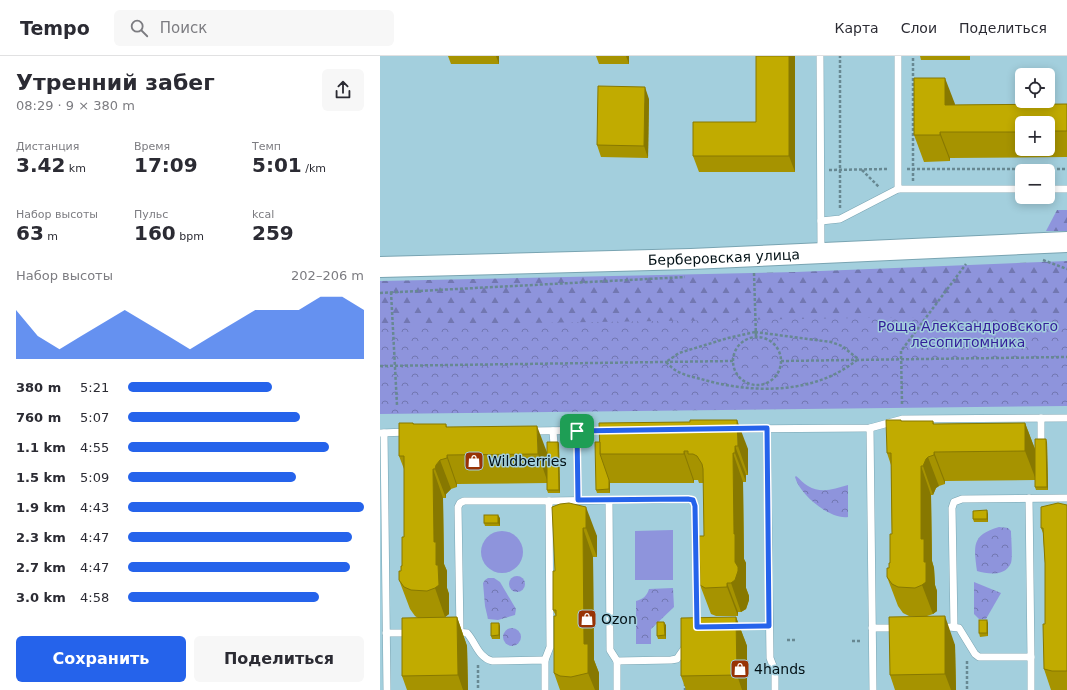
<!DOCTYPE html>
<html lang="ru">
<meta charset="utf-8">
<style>
body{margin:0;font-family:"DejaVu Sans",sans-serif;background:#f7f7f7;color:#2b2b33;height:100vh;display:flex;flex-direction:column;font-size:15px;white-space:nowrap}
*{box-sizing:border-box;margin:0}
p{font-size:13px;color:#7c7c81}
.icon{flex:none;width:22px;height:22px;fill:none;stroke:currentColor;stroke-width:2;stroke-linecap:round;stroke-linejoin:round}
.map{position:relative;flex:1;overflow:hidden}
.side{display:flex;flex-direction:column;background:#fff;width:380px}
.side>*{flex:none}
.fabs{position:absolute;left:635px;top:12px;display:grid;gap:8px}
.fabs a{display:grid;place-items:center;width:40px;height:40px;border-radius:6px;background:#fff;box-shadow:0 2px 10px #0003;font-size:20px}
.pin{position:absolute;display:grid;place-items:center;width:34px;height:34px;color:#fff;margin:-17px;border-radius:8px;box-shadow:0 2px 6px #0006}
.round{display:grid;place-items:center;flex:none;width:42px;height:42px;border-radius:6px;background:#f7f7f7}
.headline{display:flex;align-items:center;justify-content:space-between;height:68px;padding:0 16px}
h1{font-size:22px;font-weight:700;line-height:30px}
.stats{display:grid;grid-template-columns:repeat(3,1fr);gap:6px;height:68px;padding:4px 16px}
.stats div{display:grid;align-content:center}
.stats b{font-size:20px;font-weight:700}
.stats small{font-size:11px;font-weight:400}
.stats p{font-size:11px}
.chart{height:112px;padding:8px 16px}
.chart p{display:flex;justify-content:space-between}
.chart svg{width:100%;height:72px;margin-top:4px;fill:#2563eb;opacity:.7}
.button{display:flex;gap:8px;margin-top:auto;padding:8px 16px}
.button a{flex:1;height:46px;border-radius:6px;background:#2563eb;color:#fff;font-size:16px;font-weight:700;line-height:46px;text-align:center}
.button a+a{background:#f7f7f7;color:#2b2b33}
ul{padding:0 16px;list-style:none;font-size:13px}
li{display:grid;grid-template-columns:64px 48px 1fr;align-items:center;height:30px}
li i{height:10px;border-radius:5px;background:#2563eb}
header{display:flex;align-items:center;gap:24px;box-sizing:border-box;height:56px;padding:0 20px;background:#fff;border-bottom:1px solid #e1e1e2}
header strong{font-size:19px}
nav{display:flex;gap:22px;margin-inline-start:auto;font-size:14px}
.search{width:280px;height:36px;background:#f7f7f7;display:flex;align-items:center;gap:10px;box-sizing:border-box;padding:0 14px;border-radius:6px;color:#7c7c81;font-size:15px}
main{display:flex;flex:1;min-height:0}
.map>svg:first-child{display:block}
.forest{fill:url(#forest-firs)}
.park{fill:url(#park-crowns)}
.pitch{fill:#8e94dc}
.lines{fill:none;stroke-linecap:round;stroke-linejoin:round}
.lane-casing{stroke:#79a4b2;stroke-width:8}
.secondary-casing{stroke:#79a4b2;stroke-width:22}
.path{stroke:#678892;stroke-width:2.5;stroke-dasharray:3 2;stroke-linecap:butt}
.lane{stroke:#fff;stroke-width:7}
.secondary{stroke:#fff;stroke-width:20}
.wall{fill:#a69300;fill-rule:evenodd}
.shaded-wall{fill:#877800}
.building{fill:#c1ab00;stroke:#877800}
.route-casing{stroke:#fff;stroke-width:8}
.route{stroke:#2563eb;stroke-width:5}
.labels{text-anchor:middle;stroke-width:3;stroke-linejoin:round;paint-order:stroke}
.street-label{font-size:14px;fill:#021015;stroke:#a3cfdd}
.park-label{font-size:14px;fill:#331e99;stroke:#a3cfdd}
.poi-label{font-size:14px;fill:#021015;stroke:#a3cfdd;text-anchor:start}
</style>
<header>
<strong>Tempo</strong>
<div class="search"><svg class="icon" aria-label="search" viewBox="0 0 24 24"><circle cx="10" cy="10" r="6"/><path d="M15 15l6 6"/></svg>Поиск</div>
<nav><a>Карта</a><a>Слои</a><a>Поделиться</a></nav>
</header>
<main>
<section class="side">
<div class="headline"><div><h1>Утренний забег</h1><p>08:29 · 9 × 380 m</p></div><a class="round"><svg class="icon" aria-label="share" viewBox="0 0 24 24"><path d="M12 15V3M7 8l5-5 5 5M5 13v7h14v-7"/></svg></a></div>
<div class="stats">
<div><p>Дистанция</p><b>3.42<small> km</small></b></div>
<div><p>Время</p><b>17:09</b></div>
<div><p>Темп</p><b>5:01<small> /km</small></b></div>
</div>
<div class="stats">
<div><p>Набор высоты</p><b>63<small> m</small></b></div>
<div><p>Пульс</p><b>160<small> bpm</small></b></div>
<div><p>kcal</p><b>259</b></div>
</div>
<div class="chart"><p><span>Набор высоты</span>202–206 m</p>
<svg viewBox="0 0 160 44" preserveAspectRatio="none"><path d="M0 44V14L10 30L20 38L30 30L40 22L50 14L60 22L70 30L80 38L90 30L100 22L110 14L120 14L130 14L140 6L150 6L160 14V44z"/></svg>
</div>
<ul>
<li><b>380 m</b>5:21<i style="width:61%"></i></li>
<li><b>760 m</b>5:07<i style="width:73%"></i></li>
<li><b>1.1 km</b>4:55<i style="width:85%"></i></li>
<li><b>1.5 km</b>5:09<i style="width:71%"></i></li>
<li><b>1.9 km</b>4:43<i style="width:100%"></i></li>
<li><b>2.3 km</b>4:47<i style="width:95%"></i></li>
<li><b>2.7 km</b>4:47<i style="width:94%"></i></li>
<li><b>3.0 km</b>4:58<i style="width:81%"></i></li>
</ul>
<div class="button"><a>Сохранить</a><a>Поделиться</a></div>
</section>
<div class="map">
<svg width="687" height="634" viewBox="0 0 687 634">
<defs>
<pattern id="forest-firs" width="22" height="20" patternUnits="userSpaceOnUse"><rect width="22" height="20" fill="#8e94dc"/><path d="M5 1l3.5 6h-7zM16 11l3.5 6h-7z" fill="#7277b1"/></pattern>
<pattern id="park-crowns" width="20" height="18" patternUnits="userSpaceOnUse"><rect width="20" height="18" fill="#8e94dc"/><path d="M2 6a3 3 0 1 1 6 0M12 15a3 3 0 1 1 6 0" fill="none" stroke="#7277b1"/></pattern>
</defs>
<rect width="100%" height="100%" fill="#a3cfdd"/>
<g class="forest">
<polygon points="677,154 687,154 687,175 666,175"/>
<polygon points="687,205 687,345 0,349 0,225 416,216"/>
</g>
<g class="park">
<polygon points="687,259 687,350 0,358 0,269"/>
<path d="M416,420C420,423 424,428 428,430C441,438 454,433 468,429V461C450,464 419,438 415,421Z"/>
<path d="M619,471L628,472L631,475C631,481 633,502 631,507C625,521 608,518 597,515C594,490 591,479 619,471Z"/>
<circle cx="137" cy="528" r="8"/>
<polygon points="108,522 114,522 120,526 136,553 135,559 118,564 108,563 105,550 103,527 105,524"/>
<polygon points="594,526 621,537 606,563 599,563 594,558"/>
<path d="M293,532L294,551L271,573V588H256V545C263,543 267,540 269,533Z"/>
<circle cx="132" cy="581" r="9"/>
</g>
<g class="pitch">
<polygon points="293,474 293,524 255,524 255,475"/>
<circle cx="122" cy="496" r="21"/>
</g>
<g class="lines">
<defs>
<g id="lane">
<polyline points="440,0 441,195"/>
<polyline points="518,0 518,133"/>
<polyline points="668,133 687,133"/>
<polyline points="441,165 460,163 518,133 642,133"/>
<polyline points="661,362 661,386"/>
<polyline points="490,372 493,634"/>
<polyline points="352,373 490,372 523,363 687,362"/>
<polyline points="387,373 390,602 395,615 395,634"/>
<polyline points="150,375 228,374"/>
<polyline points="173,375 174,389"/>
<polyline points="197,375 198,444"/>
<polyline points="0,377 28,376"/>
<polyline points="4,377 7,634"/>
<polyline points="649,442 651,601"/>
<polyline points="229,444 230,594 237,605"/>
<polyline points="169,445 308,443 313,445 315,450 317,571"/>
<polyline points="350,570 389,570"/>
<polyline points="569,571 579,572 595,598 599,601 651,601 651,634"/>
<polyline points="574,571 572,452 574,446 582,443 687,442"/>
<polyline points="492,572 519,572"/>
<path d="M77,576L87,577C96,587 98,601 112,605L165,604V634"/>
<polyline points="80,576 78,451 80,447 84,445 169,445 170,591 165,604"/>
<polyline points="6,577 31,577"/>
<polyline points="237,634 237,605 291,604 297,603 306,590"/>
</g>
<g id="secondary">
<path id="s1" d="M0,211L311,203L687,186"/>
</g>
</defs>
<use href="#lane" class="lane-casing"/>
<use href="#secondary" class="secondary-casing"/>
<g class="path">
<polyline points="527,113 687,113"/>
<polyline points="449,114 508,113"/>
<polyline points="482,114 499,131"/>
<polyline points="533,125 533,0"/>
<polyline points="460,152 460,0"/>
<polyline points="663,204 687,213"/>
<polyline points="374,217 376,281"/>
<polyline points="11,236 17,349"/>
<polyline points="0,237 305,221"/>
<path d="M375,276L451,286L462,290L478,303C466,313 453,320 438,325C401,337 358,334 321,323C313,321 303,319 295,314C292,312 289,309 286,306L299,297L348,282Z"/>
<circle cx="377" cy="305" r="24"/>
<polyline points="401,305 687,301"/>
<polyline points="0,310 353,305"/>
<polyline points="522,348 521,295 586,208"/>
<polyline points="407,584 415,584"/>
<polyline points="472,585 481,585"/>
<polyline points="587,605 587,634"/>
<polyline points="98,609 98,634"/>
<polyline points="305,627 305,634"/>
</g>
<use href="#lane" class="lane"/>
<use href="#secondary" class="secondary"/>
</g>
<g class="wall">
<polygon points="68,0 119,0 119,8 71,8"/>
<polygon points="216,0 249,0 249,8 219,8"/>
<polygon points="376,0 415,0 415,116 319,116 313,100 376,66"/>
<polygon points="540,0 590,0 590,4 541,4"/>
<polygon points="269,43 268,102 221,101 217,89"/>
<path d="M575,48V49L687,48V101L570,102V105L544,106L534,79ZM642,67H668V93H642Z"/>
<polygon points="521,364 521,365 553,365 554,368 645,367 655,393 667,386 668,434 656,434 655,431 655,424 565,425 565,428 559,430 556,432 553,439 551,439 552,505 554,512 555,529 557,535 557,555 553,558 547,560 575,589 576,634 515,634 510,619 536,560 529,560 523,557 518,550 507,521 510,507 512,478 511,409 507,397"/>
<polygon points="310,366 368,393 368,419 366,419 366,426 363,426 364,503 366,507 366,532 369,540 369,544 366,553 361,556 358,556 358,560 336,560 331,558 320,529 324,480 324,427 319,427 318,424 314,424 314,427 230,427 230,437 217,437 216,434 220,386"/>
<polygon points="33,367 34,368 66,368 67,371 167,396 178,386 179,389 180,437 168,437 167,434 167,427 77,428 77,431 71,433 66,438 66,442 63,442 64,508 67,515 67,532 69,538 69,558 65,561 77,561 87,590 88,634 27,634 22,620 38,562 35,560 30,553 19,524 22,510 24,481 24,413 19,400"/>
<polygon points="180,448 217,480 217,501 213,501 214,604 219,617 219,634 180,634 174,617 176,560 173,554 175,515"/>
<polygon points="687,449 687,634 671,634 664,613 665,568 665,507 663,477 661,472"/>
<polygon points="608,458 608,466 594,466 593,463"/>
<polygon points="120,462 120,470 105,470 104,467"/>
<polygon points="356,561 367,590 367,634 306,634 301,620"/>
<polygon points="608,567 608,580 600,581 599,577"/>
<polygon points="286,569 286,583 278,583 277,580"/>
<polygon points="120,570 120,583 112,583 111,580"/>
</g>
<g class="shaded-wall">
<polygon points="116,0 119,0 119,8"/>
<polygon points="246,0 249,0 249,8"/>
<polygon points="409,0 415,0 415,116 409,100"/>
<polygon points="565,22 575,48 575,75 565,49"/>
<polygon points="265,31 269,43 268,102 264,90"/>
<polygon points="560,76 570,102 570,105 560,79"/>
<polygon points="357,364 368,393 368,419 358,390"/>
<polygon points="645,367 656,396 656,424 645,395"/>
<polygon points="157,370 168,399 168,427 158,398"/>
<polygon points="666,383 667,386 668,434 667,431"/>
<polygon points="178,386 179,389 180,437 179,434"/>
<polygon points="355,390 366,419 366,426 355,397"/>
<polygon points="304,395 314,424 314,427 304,398"/>
<polygon points="554,396 565,425 565,428 554,399"/>
<polygon points="353,397 363,426 364,503 366,507 366,532 369,540 369,544 366,553 361,556 351,527 355,506 354,478"/>
<polygon points="67,399 77,428 77,431 67,402"/>
<polygon points="548,401 559,430 556,432 553,439 543,410 546,403"/>
<polygon points="60,404 71,433 66,438 66,442 55,413 56,409"/>
<polygon points="541,410 551,439 552,505 554,512 555,529 557,535 557,555 553,558 542,529 544,506 541,483"/>
<polygon points="53,413 63,442 64,508 67,515 67,532 69,538 69,558 65,561 55,532 56,509 54,486"/>
<polygon points="229,424 230,427 230,437 229,433"/>
<polygon points="206,451 217,480 217,501 206,472"/>
<polygon points="607,454 608,458 608,466 607,463"/>
<polygon points="118,459 120,462 120,470 118,467"/>
<polygon points="203,472 213,501 214,604 219,617 219,634 215,634 208,617 204,588"/>
<polygon points="347,527 358,556 358,560 347,531"/>
<polygon points="565,560 575,589 576,634 571,634 565,618"/>
<polygon points="77,561 87,590 88,634 83,634 78,619"/>
<polygon points="356,561 367,590 367,634 362,634 357,619"/>
<polygon points="607,564 608,567 608,580 607,577"/>
<polygon points="284,566 286,569 286,583 285,579"/>
<polygon points="119,567 120,570 120,583 119,579"/>
</g>
<g class="building">
<polygon points="376,0 409,0 409,100 313,100 313,66 376,66"/>
<polygon points="534,22 565,22 565,49 687,48 687,75 668,75 668,67 642,67 642,76 560,76 560,79 534,79"/>
<polygon points="218,30 265,31 264,90 217,89"/>
<polygon points="310,364 357,364 358,390 355,390 355,397 353,397 354,478 355,478 355,506 358,511 358,515 355,524 351,527 347,527 347,531 325,532 320,529 319,480 324,480 323,413 322,408 317,400 313,398 308,398 308,395 304,395 304,398 220,398 219,367 310,366"/>
<polygon points="506,364 521,364 521,365 553,365 553,368 645,367 645,395 554,396 554,399 548,401 546,403 543,410 541,410 541,483 544,483 544,506 546,506 546,526 542,529 535,532 518,531 512,528 507,521 507,512 509,512 509,507 510,507 510,478 512,478 511,397 507,397"/>
<polygon points="19,367 33,367 33,368 66,368 66,371 157,370 158,398 67,399 67,402 60,404 56,409 55,413 53,413 54,486 56,486 56,509 58,509 59,529 55,532 47,535 31,534 24,531 19,524 19,515 21,515 21,510 22,510 22,481 24,481 24,400 19,400"/>
<polygon points="655,383 666,383 667,431 655,431"/>
<polygon points="167,386 178,386 179,434 167,434"/>
<polygon points="215,386 220,386 220,398 229,424 229,433 216,434"/>
<polygon points="189,447 206,451 206,472 203,472 204,588 208,588 208,617 191,621 180,620 174,617 174,560 176,560 176,554 173,554 173,515 175,515 172,451 180,448"/>
<polygon points="678,447 687,449 687,615 672,615 664,613 663,568 665,568 665,507 663,472 661,472 661,451"/>
<polygon points="607,454 607,463 593,463 593,455"/>
<rect x="104" y="459" width="14" height="8"/>
<polygon points="565,560 565,618 510,619 509,561"/>
<polygon points="77,561 78,619 22,620 22,562"/>
<polygon points="356,561 357,619 301,620 301,562"/>
<rect x="599" y="564" width="8" height="13"/>
<polygon points="277,566 284,566 285,579 277,580"/>
<polygon points="111,567 119,567 119,579 111,580"/>
</g>
<g class="lines">
<defs>
<polygon id="route" points="387,372 389,570 317,571 315,450 313,444 308,443 198,444 197,375"/>
</defs>
<use href="#route" class="route-casing"/>
<use href="#route" class="route"/>
</g>
<defs>
<symbol id="shop-square" viewBox="-11 -11 22 22"><rect x="-9" y="-9" width="18" height="18" rx="4" fill="#983305" stroke="#a3cfdd"/><path d="M-5-2.5h2.3a2.7 3.5 0 0 1 5.4 0H5L5.5 6h-11ZM-1.5-2.5h3a1.5 2.3 0 0 0-3 0Z" fill="#fff"/></symbol>
</defs>
<g fill-rule="evenodd">
<use href="#shop-square" x="83" y="394" width="22" height="22"/>
<use href="#shop-square" x="196" y="552" width="22" height="22"/>
<use href="#shop-square" x="349" y="602" width="22" height="22"/>
</g>
<g class="labels">
<g class="street-label">
<text dy="5" stroke="none"><textPath href="#s1" startOffset="344">Берберовская улица</textPath></text>
</g>
<g class="park-label">
<text x="588" y="275">Роща Александровского<tspan x="588" dy="16">лесопитомника</tspan></text>
</g>
<g class="poi-label">
<text x="108" y="410">Wildberries</text>
<text x="221" y="568">Ozon</text>
<text x="374" y="618">4hands</text>
</g>
</g>
</svg>
<div class="fabs">
<a><svg class="icon" aria-label="locate" viewBox="0 0 24 24"><circle cx="12" cy="12" r="6"/><path d="M12 2v4M12 18v4M2 12h4M18 12h4"/></svg></a>
<a>+</a>
<a>−</a>
</div>
<div class="pin" style="left:197px;top:375px;background:#1e9e55"><svg class="icon" aria-label="arrive" viewBox="0 0 24 24"><path d="M6 21V4h12l-3 4 3 4H6"/></svg></div>
</div>
</main>
